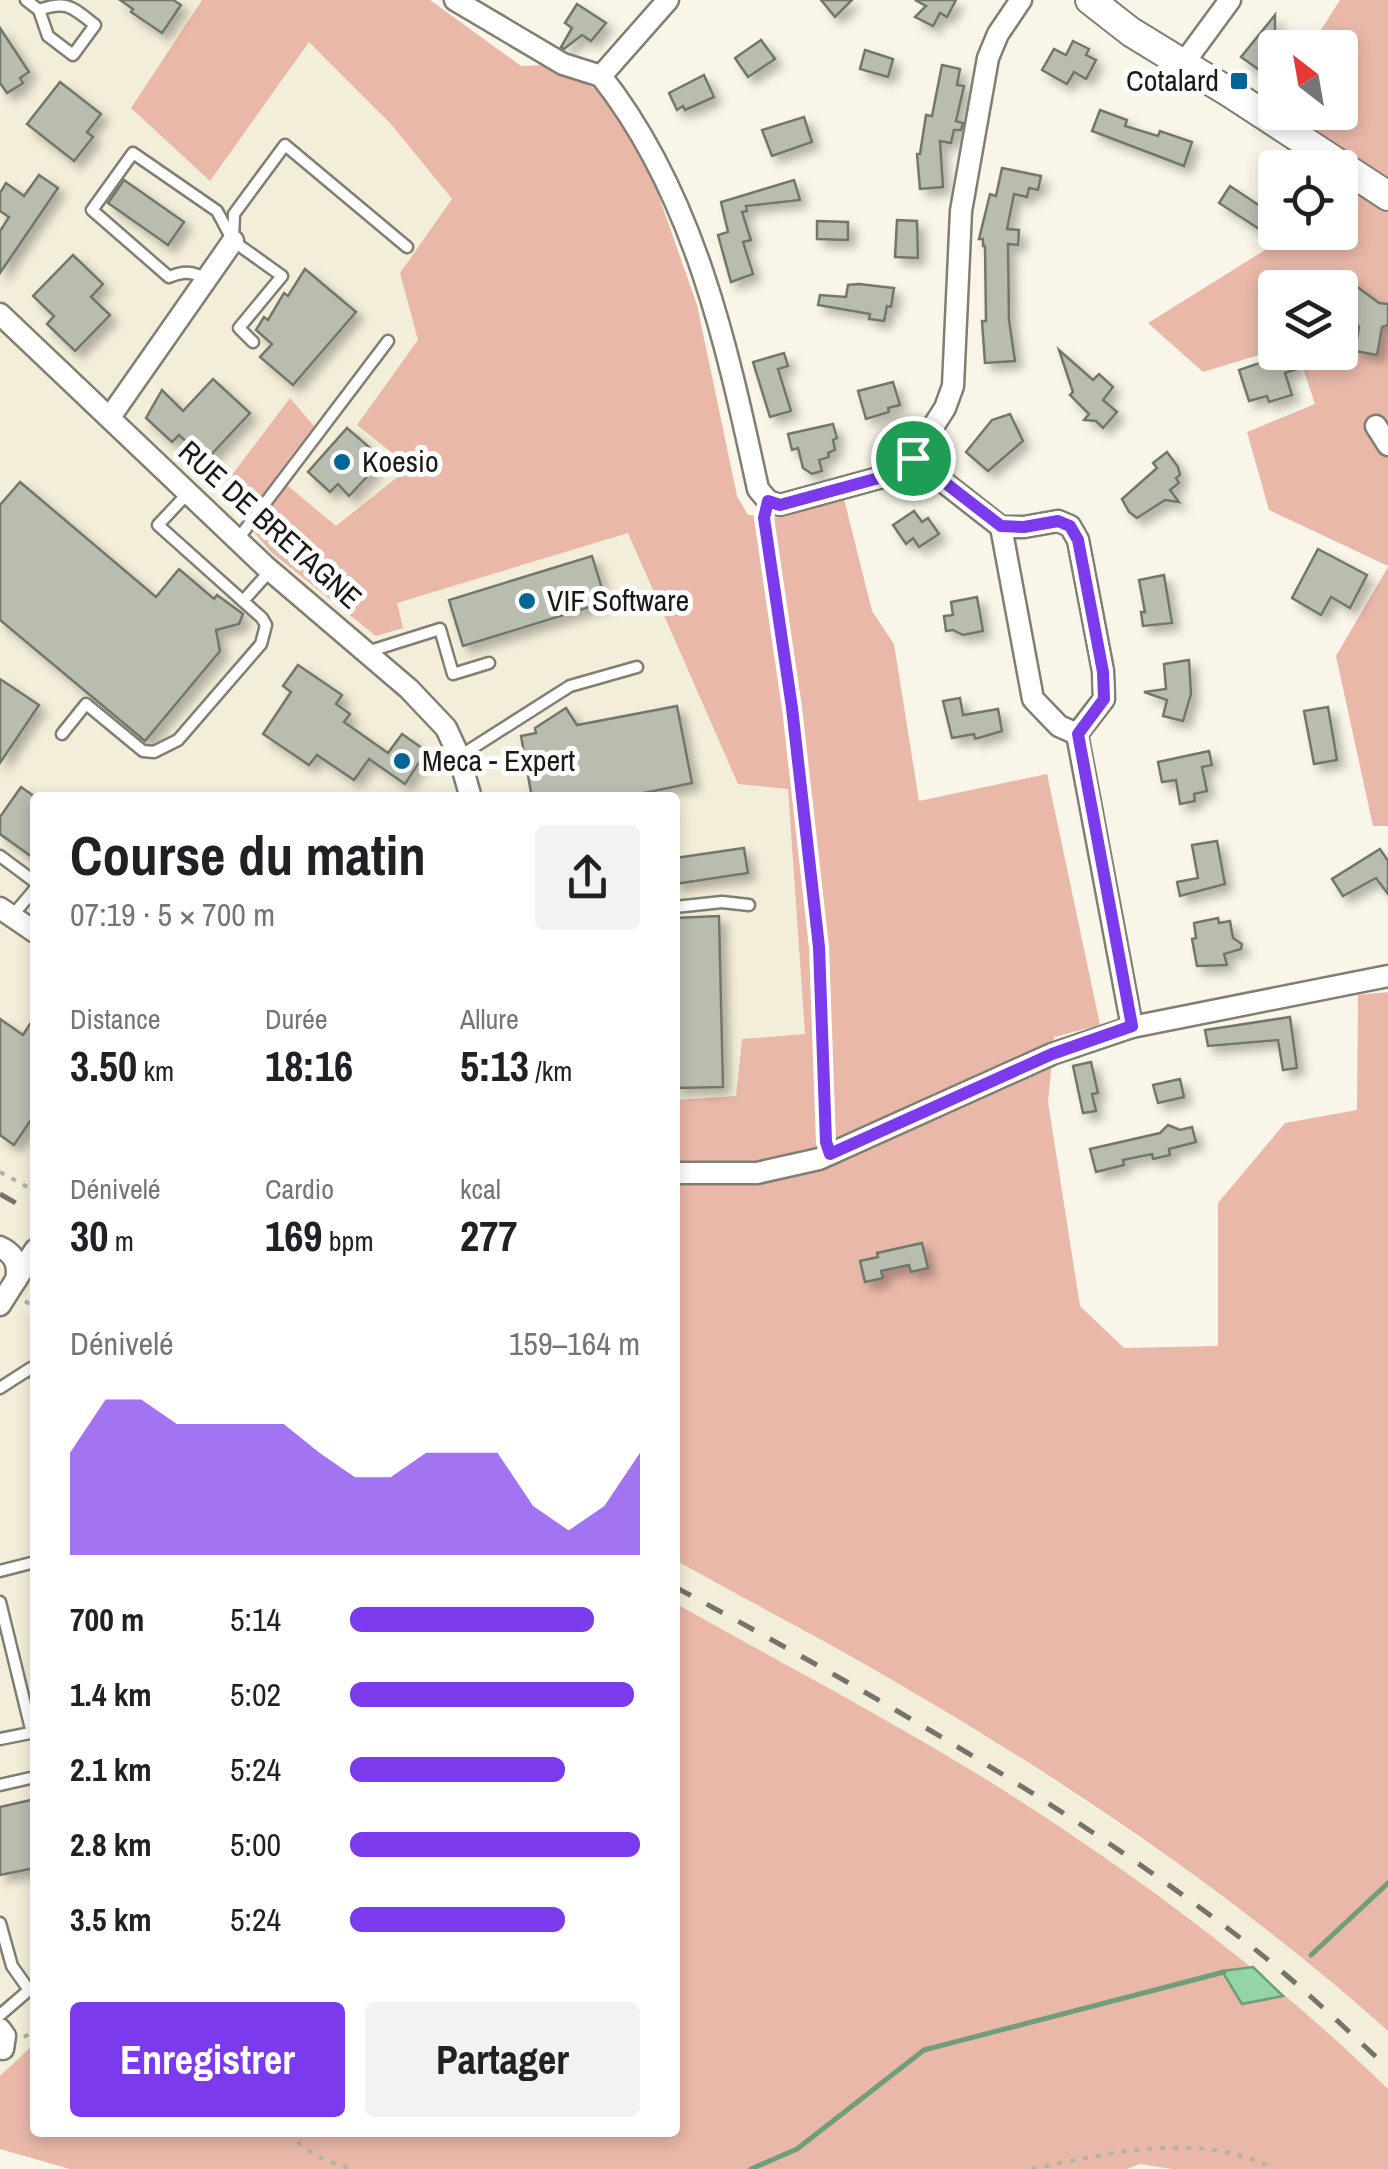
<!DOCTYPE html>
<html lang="fr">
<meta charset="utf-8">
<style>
body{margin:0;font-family:"Archivo Narrow",sans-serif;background:#f2f2f2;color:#202124;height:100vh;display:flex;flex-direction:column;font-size:38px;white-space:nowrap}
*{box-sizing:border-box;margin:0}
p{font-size:32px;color:#757577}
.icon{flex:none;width:55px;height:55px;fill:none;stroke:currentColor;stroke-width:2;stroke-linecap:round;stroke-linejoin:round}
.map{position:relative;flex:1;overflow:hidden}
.details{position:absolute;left:30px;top:792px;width:650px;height:1345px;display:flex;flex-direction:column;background:#fff;border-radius:10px;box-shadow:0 5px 15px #0003}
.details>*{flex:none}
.needle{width:65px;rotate:329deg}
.controls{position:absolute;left:1258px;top:30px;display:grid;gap:20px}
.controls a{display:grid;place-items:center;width:100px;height:100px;border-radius:10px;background:#fff;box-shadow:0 5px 15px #0003;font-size:50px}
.pin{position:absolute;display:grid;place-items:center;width:85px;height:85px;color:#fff;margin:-42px;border:5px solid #fff;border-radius:50%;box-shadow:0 2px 10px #0007}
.round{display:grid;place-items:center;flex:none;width:105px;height:105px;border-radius:10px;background:#f2f2f2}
.head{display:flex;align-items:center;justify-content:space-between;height:170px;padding:0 40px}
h1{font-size:55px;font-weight:700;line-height:75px}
.metrics{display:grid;grid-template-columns:repeat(3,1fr);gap:15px;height:170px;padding:10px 40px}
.metrics div{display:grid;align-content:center}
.metrics b{font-size:42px;font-weight:700}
.metrics small{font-size:28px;font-weight:400}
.metrics p{font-size:28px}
.chart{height:280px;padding:20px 40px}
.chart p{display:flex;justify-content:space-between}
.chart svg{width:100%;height:180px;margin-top:10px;fill:#7c3aed;opacity:.7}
.cta{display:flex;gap:20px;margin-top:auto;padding:20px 40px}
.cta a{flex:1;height:115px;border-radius:10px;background:#7c3aed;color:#fff;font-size:40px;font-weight:700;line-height:115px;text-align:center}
.cta a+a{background:#f2f2f2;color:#202124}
ul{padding:0 40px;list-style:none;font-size:32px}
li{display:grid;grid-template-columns:160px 120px 1fr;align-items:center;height:75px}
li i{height:25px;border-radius:12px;background:#7c3aed}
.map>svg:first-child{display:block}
.built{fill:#f3eed9}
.green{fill:#e9b8a9}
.water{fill:#94d5a6;stroke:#709d7a;stroke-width:2.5}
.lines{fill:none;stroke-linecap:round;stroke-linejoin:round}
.stream{stroke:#709d7a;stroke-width:5}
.building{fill:#b8bdb0;stroke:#72776b;stroke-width:2.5;filter:url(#shadow)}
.lane-casing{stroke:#817e72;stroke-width:15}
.street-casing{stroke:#817e72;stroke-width:25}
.secondary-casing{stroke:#817e72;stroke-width:32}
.path{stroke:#b4b2a7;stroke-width:4;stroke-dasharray:5 8;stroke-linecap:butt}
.lane{stroke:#fff;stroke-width:10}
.street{stroke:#fff;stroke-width:20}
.secondary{stroke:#fff;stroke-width:28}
.rail{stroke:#74726a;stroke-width:5;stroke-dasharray:18 18;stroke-linecap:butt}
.route-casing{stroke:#fff;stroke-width:20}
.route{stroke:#7c3aed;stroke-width:12}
.poi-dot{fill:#016695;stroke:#fff;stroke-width:4}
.labels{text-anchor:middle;stroke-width:10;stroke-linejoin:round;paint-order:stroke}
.poi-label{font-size:30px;fill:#1b1a15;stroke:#fff;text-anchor:start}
.street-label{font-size:30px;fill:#1b1a15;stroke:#fff}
</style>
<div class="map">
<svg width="1388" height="2169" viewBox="0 0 1388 2169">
<defs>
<filter id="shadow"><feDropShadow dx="7" dy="7" stdDeviation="5" flood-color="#0004"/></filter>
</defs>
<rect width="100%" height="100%" fill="#f9f6e9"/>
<g class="built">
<polygon points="0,0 202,0 132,108 211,180 309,42 390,123 452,200 788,789 805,1034 742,1039 736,1096 675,1100 675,798 35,798 35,1279 21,1305 35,1327 35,2043 0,2076"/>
<polygon points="675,1560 894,1681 1008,1750 1196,1876 1290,1946 1388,2031 1388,2089 1220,1943 991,1783 675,1603"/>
</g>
<g class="green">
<path d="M202,0H430L521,66L543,65L597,89L621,115L644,154L697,305L737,496L748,515L780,518L844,499L872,611L894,644L919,801L1047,774L1100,1025L1054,1037L1048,1102L1080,1306L1124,1348L1218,1346V1203L1285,1123L1357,1110L1358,995L1388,992V2031C1237,1896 1069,1783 894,1681C822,1639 748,1601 675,1560V1100L736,1096L742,1039L805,1034L788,789L738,784L628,533L397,603L403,628L376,636L272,553L219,492L290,398L314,426L276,476L336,526L410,467L357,425L418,340L400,273L452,199L390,123L309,42L210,181L131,108Z"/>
<polygon points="1340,0 1388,0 1388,566 1269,510 1247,432 1315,404 1298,353 1340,352 1340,288 1275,288 1275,350 1203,372 1148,323 1273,245 1285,233 1340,232 1340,178 1275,112 1340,112 1340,48 1310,47"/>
<polygon points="1388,567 1388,826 1373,826 1336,656"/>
<path d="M675,1603C781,1663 889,1719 992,1783C1133,1872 1269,1973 1388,2089V2169H1172L1140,2164L1127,2169H70L0,2149V2076L35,2043V2132H675Z"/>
</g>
<polygon class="water" points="1253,1967 1283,1996 1242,2004 1222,1971"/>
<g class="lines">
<g class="stream">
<polyline points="1311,1955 1388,1883"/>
<polyline points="751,2169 797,2149 924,2050 1224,1972"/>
</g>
</g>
<g class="building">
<polygon points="120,0 173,0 181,5 162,33 131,12 133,9"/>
<polygon points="821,0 852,0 835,17"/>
<polygon points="915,0 956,0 947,17 940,13 933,26 915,17 926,6"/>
<polygon points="577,4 606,23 591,41 582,35 564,49 561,47 572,28 565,23"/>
<polygon points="1275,15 1275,81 1241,57"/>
<polygon points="0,28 29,72 20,78 23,83 7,93 0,83"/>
<polygon points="761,40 775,59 748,77 735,58"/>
<polygon points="1073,41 1089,49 1086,55 1096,60 1086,79 1074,72 1067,84 1042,70 1054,49 1066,55"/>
<polygon points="865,50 893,59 888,77 860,69"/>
<polygon points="942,65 960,69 957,85 964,86 956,121 963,123 961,130 954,130 951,143 940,141 943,187 920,189 917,154 920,154 926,115 932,116"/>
<polygon points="704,75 714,97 685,110 683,106 677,110 669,93"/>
<polygon points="60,82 101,114 87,132 93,137 74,161 27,124"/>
<polygon points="1100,110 1127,120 1125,126 1158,136 1160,131 1192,142 1184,166 1092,131"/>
<polygon points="804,117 812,142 772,156 762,130"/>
<polygon points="1002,168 1041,176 1038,190 1029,188 1027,197 1014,194 1007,229 1019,230 1018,245 1008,244 1009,320 1015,361 985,363 982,321 986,321 985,246 983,246 983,239 979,239 990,194 996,196"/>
<polygon points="39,175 58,188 0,273 0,231 9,217 0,211 0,193 6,183 24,196"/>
<polygon points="124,180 184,222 168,245 108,203"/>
<polygon points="794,180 800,200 746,206 747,211 742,212 751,240 743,242 753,274 731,282 718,235 728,232 721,202"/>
<polygon points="1230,186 1275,216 1264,232 1219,203"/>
<polygon points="897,220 917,221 918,258 895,257"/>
<polygon points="817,221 848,222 848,240 817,239"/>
<polygon points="73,255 103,284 91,297 110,315 75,351 47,324 54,316 33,296"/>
<polygon points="305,269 356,312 293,385 260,357 272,344 256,330 264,317 268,320 284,293 288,296"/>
<polygon points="1340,274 1379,303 1388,304 1388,325 1382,327 1377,355 1355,351 1359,327 1355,321 1357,314"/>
<polygon points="859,284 894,288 891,307 887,306 884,321 869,319 870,314 818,305 820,295 846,297 848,285"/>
<polygon points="1059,350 1093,380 1099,374 1113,387 1103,400 1117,412 1103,428 1096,421 1084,420 1089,414 1070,395 1073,392"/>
<polygon points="1292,352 1297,369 1285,373 1292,395 1269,402 1267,396 1249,401 1239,370"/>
<polygon points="784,353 788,366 778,369 791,411 770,417 753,362"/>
<polygon points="213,379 250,413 206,460 179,435 172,442 146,418 162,390 183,411"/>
<polygon points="893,382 900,405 888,408 889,412 866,419 858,391"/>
<polygon points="1010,414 1023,441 988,471 966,452 992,420"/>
<polygon points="833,424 837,438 833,440 835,450 828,453 829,457 819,460 822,471 812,474 803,468 798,448 792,450 788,434"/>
<polygon points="347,428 369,447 361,456 375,468 349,496 338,484 330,492 308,472"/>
<polygon points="1167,452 1178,467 1180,475 1176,478 1179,483 1170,490 1179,502 1165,500 1137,518 1129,512 1122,499 1157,468 1153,463"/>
<polygon points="20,482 156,597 179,569 214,599 217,595 243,614 239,624 216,630 220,651 145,741 0,620 0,505"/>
<polygon points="914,511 922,522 928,518 939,534 919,547 913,538 906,544 893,525"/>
<polygon points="1318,549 1367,575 1350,608 1331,597 1321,615 1292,598"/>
<polygon points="592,556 606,602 463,646 449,600"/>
<polygon points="1164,575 1172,623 1143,626 1141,612 1145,612 1139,580"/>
<polygon points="977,597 983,631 963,635 953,630 946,631 944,616 953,615 951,602"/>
<polygon points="1189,660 1191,694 1183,721 1163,716 1167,700 1144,692 1166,689 1164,664"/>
<polygon points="298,665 342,695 336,704 350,714 344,722 388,753 402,734 422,748 424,755 405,784 369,759 354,780 317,755 309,765 263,734 291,692 283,686"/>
<polygon points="0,679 39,705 0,763"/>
<polygon points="960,698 963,715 998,709 1002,731 975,739 974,734 952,738 943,701"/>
<polygon points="677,706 692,783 620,798 532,798 521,736 536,733 535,728 566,708 577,725"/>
<polygon points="1328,707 1337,760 1314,764 1304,711"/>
<polygon points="1209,751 1212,765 1202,767 1207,791 1194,794 1195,801 1180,804 1176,780 1162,782 1158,762"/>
<polygon points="21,787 35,797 35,859 0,834 0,817"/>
<polygon points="1217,841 1225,884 1180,896 1177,882 1198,878 1192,845"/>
<polygon points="744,848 748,873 675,884 675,858"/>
<polygon points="1380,849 1388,861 1388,894 1376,878 1343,896 1332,879"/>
<polygon points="719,916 723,1087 676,1088 675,918"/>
<polygon points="1218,918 1219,923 1230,921 1233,938 1242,944 1241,949 1224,954 1227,965 1197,966 1192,939 1196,938 1194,923"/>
<polygon points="35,1016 35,1114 14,1145 0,1135 0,1019 23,1035"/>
<polygon points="1290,1017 1297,1068 1283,1070 1278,1040 1208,1046 1205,1030"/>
<polygon points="1091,1062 1098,1093 1092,1094 1096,1111 1083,1113 1073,1066"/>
<polygon points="1180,1079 1184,1097 1158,1103 1153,1085"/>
<polygon points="1168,1125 1180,1130 1192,1127 1196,1142 1169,1149 1170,1155 1153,1159 1152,1154 1123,1160 1124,1165 1096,1172 1090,1149 1160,1133"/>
<polygon points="922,1243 928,1268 911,1272 909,1265 881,1271 883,1278 865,1282 860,1261 878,1257 877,1253"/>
<polygon points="35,1799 35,1868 0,1875 0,1807"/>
</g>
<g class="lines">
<defs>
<g id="lane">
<path d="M26,0L39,10L48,36L73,55L95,25C72,7 67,0 39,10"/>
<polyline points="233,240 234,214 285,145 407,247"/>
<path d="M206,279C192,271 183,271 169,277L92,210L133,153L217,211L233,241L282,276L239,328L253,342"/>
<polyline points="238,539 388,341"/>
<polyline points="243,601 270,571"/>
<polyline points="367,652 440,629 453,674 489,663"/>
<polyline points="62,734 86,704 143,751 154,752 178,740 261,644 266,625 262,618 158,525 188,493"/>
<polyline points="460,756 570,686 637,667"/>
<polyline points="0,856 35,882"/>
<polyline points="675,907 722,902 749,905"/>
<polyline points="12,916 35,889"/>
<polyline points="0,1388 31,1368 35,1374"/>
<polyline points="0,1571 35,1562"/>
<polyline points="0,1602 32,1733"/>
<polyline points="0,1739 35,1732"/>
<polyline points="0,1785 35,1777"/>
<polyline points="0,1923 12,1966 29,1990 0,2015"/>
</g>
<g id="street">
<polyline points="455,0 563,64 601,76"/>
<path d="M668,0L601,76C694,194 727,345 758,489L768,501L780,505L886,476L913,458L945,408L953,386L961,211L988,58L998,34L1021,0"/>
<polyline points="1183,64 1230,0"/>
<polyline points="0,314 265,566 409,689 446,728 459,756 471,798"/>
<polyline points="110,417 233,241"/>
<polyline points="1376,426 1388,445"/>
<polyline points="913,458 1001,527 1024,527 1058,521 1070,526 1078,540 1103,671 1104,699 1077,734 1132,1027"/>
<polyline points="1001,527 1033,699 1059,726 1077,734"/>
<polyline points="0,908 35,932"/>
<polyline points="675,1173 757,1173 819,1159 1052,1054 1132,1027 1388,976"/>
<path d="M0,1247C15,1254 19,1265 16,1280"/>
<polyline points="0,1305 35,1250"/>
<polyline points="0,2029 5,2036 3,2049"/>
</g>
<polyline id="secondary" points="1090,0 1131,32 1229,92 1388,196"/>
</defs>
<use href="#lane" class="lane-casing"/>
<use href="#street" class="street-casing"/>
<use href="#secondary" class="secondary-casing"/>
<g class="path">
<polyline points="765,520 792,708 819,947 826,1137"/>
<polyline points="0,1172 35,1191"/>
<polyline points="25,1301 35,1308"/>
<polyline points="24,2037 35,2030"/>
<path d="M289,2132C305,2153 329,2163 354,2169"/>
<path d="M1032,2169C1108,2153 1201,2130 1274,2169"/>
</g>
<use href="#lane" class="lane"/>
<use href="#street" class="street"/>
<use href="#secondary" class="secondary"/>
<g class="rail">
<polyline points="0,1194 35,1214"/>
<path d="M675,1587C875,1695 1072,1807 1252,1947C1299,1984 1344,2027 1388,2068"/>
</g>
</g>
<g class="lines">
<defs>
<polygon id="route" points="913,458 1001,526 1024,527 1058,521 1070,526 1078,540 1103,672 1104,699 1078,734 1132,1026 1052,1054 830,1154 826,1142 819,947 792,708 764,518 768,501 780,505 886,476"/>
</defs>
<use href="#route" class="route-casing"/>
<use href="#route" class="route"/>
</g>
<g class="poi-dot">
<rect x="1229" y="71" width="20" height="20" rx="5"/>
<circle cx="342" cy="462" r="10"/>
<circle cx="527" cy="601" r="10"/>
<circle cx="402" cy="761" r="10"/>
</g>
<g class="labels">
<g class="poi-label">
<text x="1219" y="91" text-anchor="end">Cotalard</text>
<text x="362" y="472">Koesio</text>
<text x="547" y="611">VIF Software</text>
<text x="422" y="771">Meca - Expert</text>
</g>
<g class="street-label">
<text transform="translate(270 525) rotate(42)" y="10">RUE DE BRETAGNE</text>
</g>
</g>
</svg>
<div class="controls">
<a><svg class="needle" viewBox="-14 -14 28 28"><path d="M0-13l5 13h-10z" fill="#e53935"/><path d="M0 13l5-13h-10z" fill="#757577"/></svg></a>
<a><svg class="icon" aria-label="locate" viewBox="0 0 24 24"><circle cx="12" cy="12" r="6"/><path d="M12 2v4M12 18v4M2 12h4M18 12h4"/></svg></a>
<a><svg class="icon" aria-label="layers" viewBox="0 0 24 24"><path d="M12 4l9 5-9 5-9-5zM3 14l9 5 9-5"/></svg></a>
</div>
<div class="pin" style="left:913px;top:458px;background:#1e9e55"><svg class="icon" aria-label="arrive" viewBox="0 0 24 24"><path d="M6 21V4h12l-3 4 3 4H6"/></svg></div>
<section class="details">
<div class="head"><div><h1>Course du matin</h1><p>07:19 · 5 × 700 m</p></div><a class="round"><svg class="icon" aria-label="share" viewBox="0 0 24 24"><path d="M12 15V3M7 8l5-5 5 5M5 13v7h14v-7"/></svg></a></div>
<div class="metrics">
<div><p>Distance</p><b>3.50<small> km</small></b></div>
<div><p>Durée</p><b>18:16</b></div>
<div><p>Allure</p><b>5:13<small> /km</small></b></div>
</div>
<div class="metrics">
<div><p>Dénivelé</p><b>30<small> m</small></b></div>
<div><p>Cardio</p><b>169<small> bpm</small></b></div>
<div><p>kcal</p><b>277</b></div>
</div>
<div class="chart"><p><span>Dénivelé</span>159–164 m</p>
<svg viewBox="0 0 160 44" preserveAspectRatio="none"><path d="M0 44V19L10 6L20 6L30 12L40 12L50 12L60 12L70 19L80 25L90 25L100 19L110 19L120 19L130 32L140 38L150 32L160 19V44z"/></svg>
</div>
<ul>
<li><b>700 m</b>5:14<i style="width:84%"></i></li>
<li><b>1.4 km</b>5:02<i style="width:98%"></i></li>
<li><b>2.1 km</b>5:24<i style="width:74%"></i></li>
<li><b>2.8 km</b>5:00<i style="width:100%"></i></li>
<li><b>3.5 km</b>5:24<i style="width:74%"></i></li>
</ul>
<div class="cta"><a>Enregistrer</a><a>Partager</a></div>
</section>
</div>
